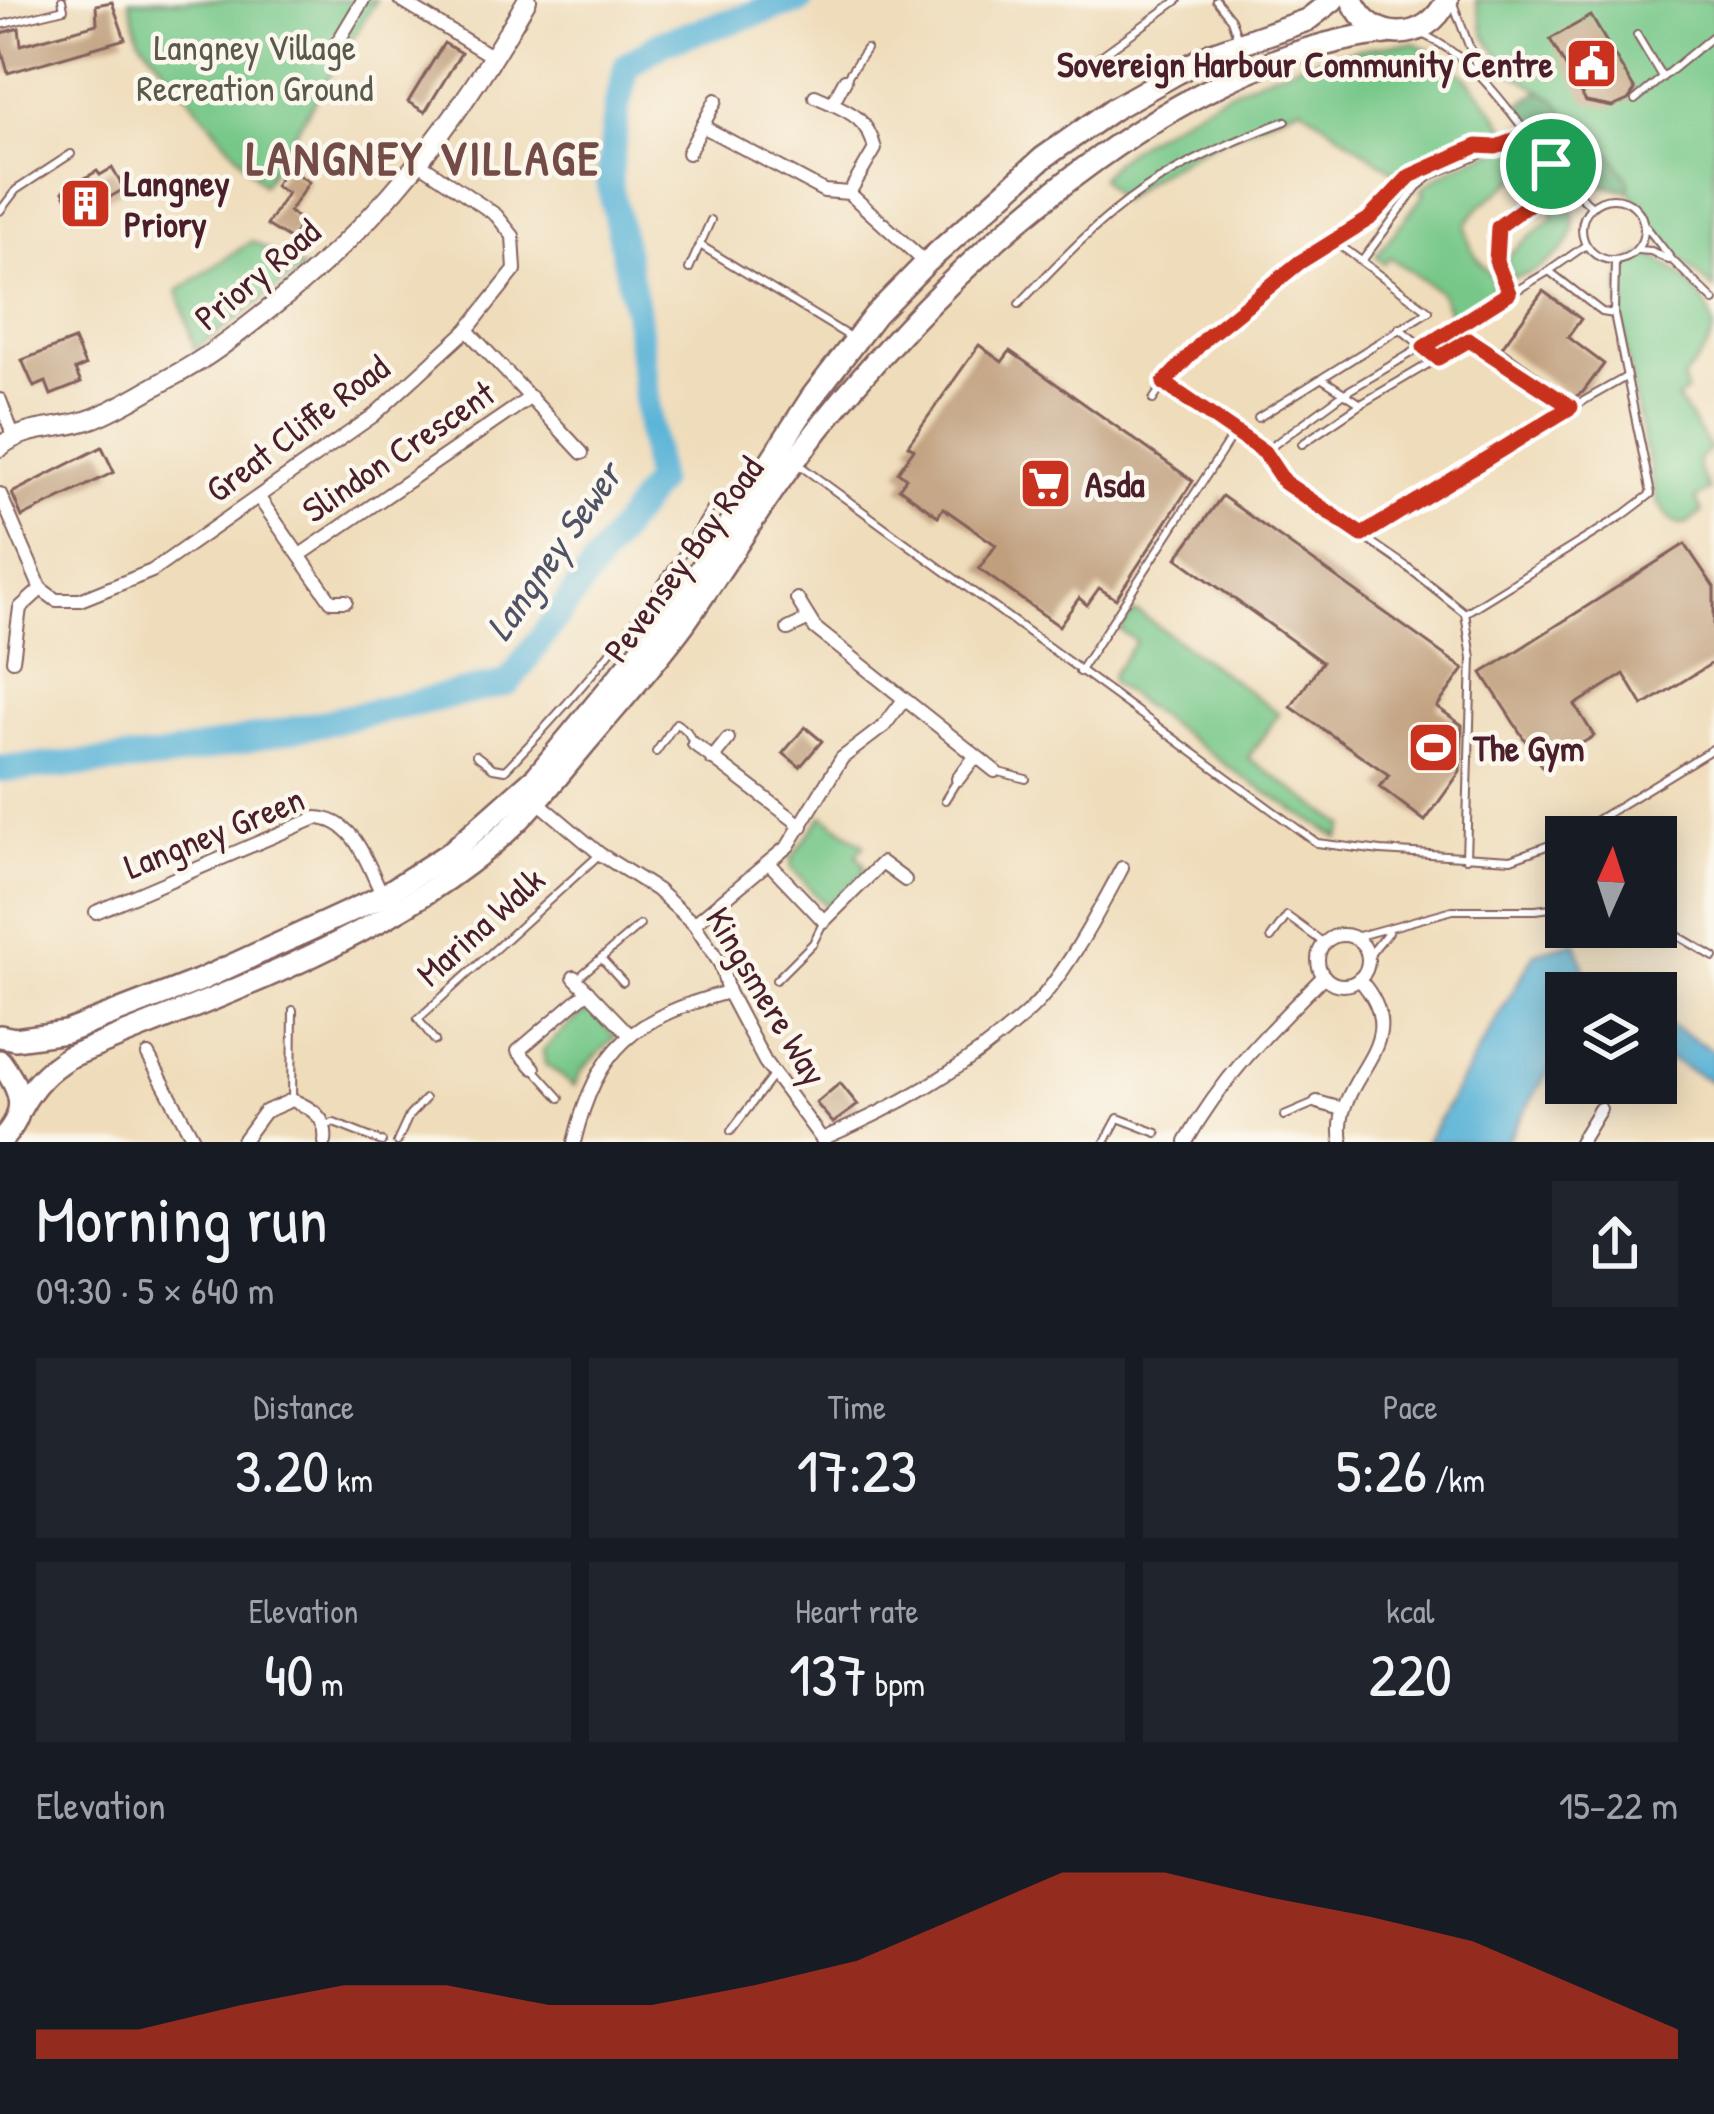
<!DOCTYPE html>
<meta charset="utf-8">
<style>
body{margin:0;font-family:"Patrick Hand",sans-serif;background:#20242c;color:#f1f3f6;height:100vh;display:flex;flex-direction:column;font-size:45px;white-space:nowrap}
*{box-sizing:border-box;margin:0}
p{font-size:39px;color:#9ea1a6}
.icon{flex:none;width:66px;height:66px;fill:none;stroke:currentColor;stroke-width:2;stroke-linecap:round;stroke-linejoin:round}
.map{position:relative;height:1142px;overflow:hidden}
.drawer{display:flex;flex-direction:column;background:#171b24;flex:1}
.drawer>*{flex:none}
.needle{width:78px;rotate:3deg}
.buttons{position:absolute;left:1545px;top:816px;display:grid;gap:24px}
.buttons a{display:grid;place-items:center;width:132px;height:132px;border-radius:0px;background:#171b24;box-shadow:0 6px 30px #0003;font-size:60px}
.pin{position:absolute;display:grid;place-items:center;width:102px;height:102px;color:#fff;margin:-51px;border:6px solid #fff;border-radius:50%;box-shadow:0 3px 12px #0007}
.round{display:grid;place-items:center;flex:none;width:126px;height:126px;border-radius:0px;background:#20242c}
.overview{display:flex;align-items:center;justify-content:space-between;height:204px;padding:0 36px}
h1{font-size:66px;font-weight:600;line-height:90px}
.figures{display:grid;grid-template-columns:repeat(3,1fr);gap:18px;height:204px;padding:12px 36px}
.figures div{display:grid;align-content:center;border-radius:0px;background:#20242c;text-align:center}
.figures b{font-size:60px;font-weight:600}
.figures small{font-size:33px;font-weight:400}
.figures p{font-size:33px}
.chart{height:336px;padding:24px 36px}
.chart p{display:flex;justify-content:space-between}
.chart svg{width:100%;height:216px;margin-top:12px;fill:#c8321e;opacity:.7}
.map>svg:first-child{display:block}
.green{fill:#76c788;stroke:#60735a;stroke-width:3}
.forest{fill:#60ac74;stroke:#556650;stroke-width:3}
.water{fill:#5ab4d7;stroke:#526a81;stroke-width:3}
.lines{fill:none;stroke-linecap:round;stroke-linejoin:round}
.river{stroke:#5ab4d7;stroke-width:27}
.building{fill:#c09f7d}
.lane-casing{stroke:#84615d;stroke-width:10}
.street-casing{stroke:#84615d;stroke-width:16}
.secondary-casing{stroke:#84615d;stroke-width:22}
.primary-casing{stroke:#84615d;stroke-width:26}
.lane{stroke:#fff;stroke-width:6}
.street{stroke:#fff;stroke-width:12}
.secondary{stroke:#fff;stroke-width:18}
.primary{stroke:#fff;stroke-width:21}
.route-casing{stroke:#fff;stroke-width:24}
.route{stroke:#c8321e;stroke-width:15}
.labels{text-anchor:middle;stroke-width:9;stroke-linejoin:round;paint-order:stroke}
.park-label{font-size:36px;fill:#595a4c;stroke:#fbf7ec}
.poi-label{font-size:36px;font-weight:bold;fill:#4a1f2b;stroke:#fbf7ec;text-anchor:start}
.street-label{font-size:36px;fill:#4a1f2b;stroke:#fbf7ec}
.water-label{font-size:39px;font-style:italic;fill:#505367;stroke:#fbf7ec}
.district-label{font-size:48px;font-weight:bold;letter-spacing:3px;fill:#734c48;stroke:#fbf7ec}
</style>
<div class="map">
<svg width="1714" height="1142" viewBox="0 0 1714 1142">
<rect width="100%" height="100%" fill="#fbf7ec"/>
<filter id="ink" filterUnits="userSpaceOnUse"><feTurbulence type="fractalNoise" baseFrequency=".00833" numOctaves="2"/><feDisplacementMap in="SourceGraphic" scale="24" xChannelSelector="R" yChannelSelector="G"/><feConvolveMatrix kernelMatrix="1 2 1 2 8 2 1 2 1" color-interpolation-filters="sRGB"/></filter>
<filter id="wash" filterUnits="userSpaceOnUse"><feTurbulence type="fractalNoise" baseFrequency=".004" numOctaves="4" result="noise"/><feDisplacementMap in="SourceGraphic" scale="48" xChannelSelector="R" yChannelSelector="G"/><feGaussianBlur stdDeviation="2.7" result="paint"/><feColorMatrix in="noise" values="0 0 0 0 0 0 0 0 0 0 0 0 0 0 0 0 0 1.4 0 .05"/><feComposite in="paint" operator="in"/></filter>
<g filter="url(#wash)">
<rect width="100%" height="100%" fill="#efdcba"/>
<g class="green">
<polygon points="129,0 376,0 263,185 139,37"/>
<polygon points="1476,0 1714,0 1714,289 1671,250 1651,226 1647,211 1629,191 1629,181 1590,149 1556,100 1510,72 1484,35"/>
<path d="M1415,43C1463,64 1481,93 1511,134L1509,138L1473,142L1400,176L1301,106C1237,132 1173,157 1120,201L1100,178C1118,155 1141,141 1167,126C1244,79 1325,47 1415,43Z"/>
<path d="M1519,148L1534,157L1535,164L1480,206L1466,224C1470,287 1531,264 1456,328L1441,293L1390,257L1384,263L1376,256L1425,193L1421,190C1444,169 1488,149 1519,148Z"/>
<path d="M1549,182L1554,183C1582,216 1583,237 1547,263C1535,271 1525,277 1511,277L1506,256L1554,218L1545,186Z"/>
<polygon points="252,241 303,269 195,350 178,291"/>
<path d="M1647,254C1673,264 1714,301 1713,331C1711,349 1693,365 1683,379L1686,392L1677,399L1710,449L1699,460V470L1709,490L1696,499L1702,513L1684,525L1671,521L1657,501C1649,457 1607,302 1625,269C1630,260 1637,257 1647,254Z"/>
<polygon points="1132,613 1139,613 1279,713 1248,758 1345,826 1339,838 1244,778 1112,683 1111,676 1136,641 1120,630"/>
<polygon points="823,815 864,845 856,855 864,864 864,872 831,904 824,904 792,868 791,859"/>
<polygon points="592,1011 615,1037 581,1071 574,1086 545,1064 543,1050 580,1015"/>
</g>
<polygon class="forest" points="1541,91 1556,100 1590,148 1612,154 1629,181 1629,191 1590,182 1570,169 1518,105"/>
<g class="water">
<polygon points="1576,942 1588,980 1611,993 1566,993 1566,1042 1506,1142 1426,1142 1535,953"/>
<polygon points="1656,1018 1714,1051 1714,1083 1656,1052"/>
</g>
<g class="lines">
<polyline class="river" points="0,769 161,758 508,683 656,482 636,309 609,181 617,106 627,65 663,42 800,0"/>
</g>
<g id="blocks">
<g class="building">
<polygon points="112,2 125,39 8,73 0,44 0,35 5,32 19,28 21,45 97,24 96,5"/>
<polygon points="1591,16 1635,90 1628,100 1612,107 1586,102 1550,39"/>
<polygon points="444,43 461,53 425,112 408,102"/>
<polygon points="286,167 309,182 289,212 302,221 291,240 267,225 287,193 275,186"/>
<polygon points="112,168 124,189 77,216 63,191 97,171 100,175"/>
<polygon points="1543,291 1581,319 1568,337 1604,364 1583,392 1573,398 1502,347"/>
<polygon points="74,340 85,366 75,370 81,383 51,395 46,382 34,387 22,360"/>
<polygon points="979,345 1002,362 1010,351 1193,481 1116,599 1099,588 1087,605 1079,598 1059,626 979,569 996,545 943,508 938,516 899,488 906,478 898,472 914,449 908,445"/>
<polygon points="102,447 114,472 22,517 12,493"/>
<polygon points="1222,496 1464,669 1437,707 1462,725 1460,772 1425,821 1380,787 1389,775 1291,707 1322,662 1177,558"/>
<polygon points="1685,544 1714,587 1714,662 1643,706 1624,674 1575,705 1594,736 1542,767 1482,673"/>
<polygon points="805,727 822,741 800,767 783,753"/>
<polygon points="840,1083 858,1105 833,1123 816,1103"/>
</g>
</g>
</g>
<g filter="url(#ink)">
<use href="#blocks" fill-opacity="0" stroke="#84615d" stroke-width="3"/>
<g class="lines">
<defs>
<g id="lane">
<polyline points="1216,0 1231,19 1238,39"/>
<polyline points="1453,3 1478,70"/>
<polyline points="0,25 64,9 62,0"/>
<path d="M1420,33C1498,68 1528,153 1592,206"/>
<polyline points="1637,35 1662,77"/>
<polyline points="1098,58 1178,0"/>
<polyline points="845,80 866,49"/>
<polyline points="1635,100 1714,35"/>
<polyline points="1496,147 1477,146 1410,175 1369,219 1300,262 1233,314 1164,383 1264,452 1284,482 1406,566 1465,613 1622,516 1651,494 1614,314 1615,260"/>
<circle cx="1613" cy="229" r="31"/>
<polyline points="0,211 16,190 71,154"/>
<polyline points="1644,224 1673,261 1714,301"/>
<polyline points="700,245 850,337"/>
<polyline points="1637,250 1651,251 1669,260"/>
<polyline points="1362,261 1417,187 1432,175 1528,135"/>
<polyline points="689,269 711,220"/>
<polyline points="1549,271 1602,312 1614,314"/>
<polyline points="1509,293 1495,261 1498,227 1532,202 1539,174 1551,163"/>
<path d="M1019,304C1057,264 1097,221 1143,190C1186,162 1237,139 1286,121"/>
<polyline points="1399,328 1438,359"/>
<polyline points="1324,380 1361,404"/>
<polyline points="1153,400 1164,383"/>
<polyline points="1258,418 1429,311 1334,241"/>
<polyline points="1302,444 1361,404 1469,340 1571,407"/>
<polyline points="1264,452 1343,394 1549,271 1586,245"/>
<polyline points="798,464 1317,843 1381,851 1511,859 1566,839"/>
<polyline points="1362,535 1537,427 1626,377"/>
<polyline points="1465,613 1472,658 1466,858"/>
<polyline points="1079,672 1234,433"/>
<polyline points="656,752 676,723 687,731 694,744"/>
<path d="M476,755L493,768L505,770C586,687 659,598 718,497"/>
<polyline points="995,771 1026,779"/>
<polyline points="945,800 958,779"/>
<polyline points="1569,837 1714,748"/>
<polyline points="1656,923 1714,957"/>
<polyline points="1355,937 1453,910 1536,910 1566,906"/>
<polyline points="1271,938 1287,916 1324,943"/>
<polyline points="1369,956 1388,932"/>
<polyline points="601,958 623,982"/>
<polyline points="579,977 640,925"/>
<polyline points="776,980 813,943 824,921"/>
<polyline points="435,1041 418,1019 599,855"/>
<polyline points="534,1069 560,1098"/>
<polyline points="292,1100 293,1010"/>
<polyline points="1284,1116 1317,1102"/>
<polyline points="325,1125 334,1123 382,1142"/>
<polyline points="731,1131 772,1077"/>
<polyline points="397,1142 409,1116 425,1099"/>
<polyline points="1105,1142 1118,1118 1157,1133"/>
</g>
<g id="street">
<polyline points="400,0 494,58"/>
<polyline points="333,50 363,0"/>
<path d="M815,96C845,110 867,115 875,149L849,193"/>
<polyline points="832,104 845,80"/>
<polyline points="702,126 824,191 849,193 926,263"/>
<polyline points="688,153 716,100"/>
<polyline points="467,330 582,453"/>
<polyline points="0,400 13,435"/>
<polyline points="0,494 41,589 56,600 80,600 152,571 373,416 467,330 515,270 513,236 496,215 421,164"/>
<polyline points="259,498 331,601 346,601"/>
<polyline points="300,555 531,397"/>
<polyline points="797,599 815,628 995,771"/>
<polyline points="788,629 809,619"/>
<polyline points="13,660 20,608 41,589"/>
<polyline points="694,744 802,826"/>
<polyline points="712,759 728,739"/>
<polyline points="958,779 975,757"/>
<polyline points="537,801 600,854 657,890 694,924 721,965 728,992 765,1062 824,1142"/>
<polyline points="769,863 824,921 882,863 905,880"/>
<path d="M96,912L316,818C356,819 367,865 383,896"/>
<polyline points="694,924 788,846 842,758 884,726 903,701"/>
<circle cx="1343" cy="960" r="25"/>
<polyline points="574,977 630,1035"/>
<polyline points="148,1055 195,1142"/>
<polyline points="534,1068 518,1051 588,991"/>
<polyline points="1317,1102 1342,1109"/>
<path d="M822,1139C897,1107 965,1069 1026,1014C1062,982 1099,911 1122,868"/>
<path d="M242,1142L264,1112L292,1100C312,1108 328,1118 325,1142"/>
<path d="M574,1142C597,1046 636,1017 728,992"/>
<path d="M1186,1142C1222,1077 1272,1028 1324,976"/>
<path d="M1342,1142C1330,1074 1420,1047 1359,979"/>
<polyline points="1580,1142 1600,1109"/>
</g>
<path id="secondary" d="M0,447C26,424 63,431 94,418C122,407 149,389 175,375C211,356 240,332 272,307C383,219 457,122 527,0"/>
<g id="primary">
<path d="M1352,0C1372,45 1427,43 1447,0"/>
<polyline points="0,1036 15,1039 66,1032 198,981 383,896 451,852 537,776 645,645 684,595 812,397 875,315 926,263 1043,158 1113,109 1212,53 1307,20 1333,0"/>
<path d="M0,1061C22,1092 30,1111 0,1141"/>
<path d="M20,1109C33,1085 46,1071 69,1057C214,997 384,941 503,835C534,807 560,773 587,741C620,702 655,663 685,622C722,570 754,515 792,464C920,290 1162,57 1386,33"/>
</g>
</defs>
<use href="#lane" class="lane-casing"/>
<use href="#street" class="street-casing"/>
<use href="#secondary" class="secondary-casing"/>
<use href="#primary" class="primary-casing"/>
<use href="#lane" class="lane"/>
<use href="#street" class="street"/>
<use href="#secondary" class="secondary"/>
<use href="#primary" class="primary"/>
</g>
</g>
<g class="lines" filter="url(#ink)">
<defs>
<polygon id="route" points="1528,135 1551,164 1539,174 1532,202 1498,227 1496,261 1509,293 1424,347 1438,358 1469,340 1571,407 1362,535 1284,482 1264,452 1164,383 1207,337 1300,262 1369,219 1410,176 1477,146 1496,147"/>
</defs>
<use href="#route" class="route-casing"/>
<use href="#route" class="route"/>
</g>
<defs>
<symbol id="civic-square" viewBox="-11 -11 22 22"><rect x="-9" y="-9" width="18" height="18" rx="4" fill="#c8321e" stroke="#fbf7ec"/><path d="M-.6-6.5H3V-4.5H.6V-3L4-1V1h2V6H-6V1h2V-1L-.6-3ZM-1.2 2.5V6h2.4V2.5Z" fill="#fff"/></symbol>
<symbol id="building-square" viewBox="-11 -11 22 22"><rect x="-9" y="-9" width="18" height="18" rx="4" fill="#c8321e" stroke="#fbf7ec"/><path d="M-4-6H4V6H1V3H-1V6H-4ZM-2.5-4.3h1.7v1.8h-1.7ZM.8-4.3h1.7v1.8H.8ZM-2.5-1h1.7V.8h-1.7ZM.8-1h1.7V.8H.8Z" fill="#fff"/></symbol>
<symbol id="supermarket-square" viewBox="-11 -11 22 22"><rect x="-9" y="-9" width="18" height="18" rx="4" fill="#c8321e" stroke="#fbf7ec"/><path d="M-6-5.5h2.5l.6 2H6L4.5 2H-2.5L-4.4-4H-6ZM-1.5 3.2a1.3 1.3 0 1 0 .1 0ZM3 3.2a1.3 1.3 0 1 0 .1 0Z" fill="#fff"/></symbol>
<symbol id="stadium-square" viewBox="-11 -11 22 22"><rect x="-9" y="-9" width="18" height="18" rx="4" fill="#c8321e" stroke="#fbf7ec"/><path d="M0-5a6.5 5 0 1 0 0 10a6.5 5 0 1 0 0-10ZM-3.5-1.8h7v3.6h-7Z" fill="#fff"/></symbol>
</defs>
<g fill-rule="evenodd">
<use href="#civic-square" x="1562" y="34" width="59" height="59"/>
<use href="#building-square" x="56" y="174" width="59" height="59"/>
<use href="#supermarket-square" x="1016" y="454" width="59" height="59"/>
<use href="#stadium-square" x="1404" y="718" width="59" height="59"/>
</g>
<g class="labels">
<g class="park-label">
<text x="255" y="60">Langney Village<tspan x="255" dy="41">Recreation Ground</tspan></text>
</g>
<g class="poi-label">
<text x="1553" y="77" text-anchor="end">Sovereign Harbour Community Centre</text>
<text x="124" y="196">Langney<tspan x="124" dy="41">Priory</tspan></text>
<text x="1085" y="497">Asda</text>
<text x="1473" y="761">The Gym</text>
</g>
<g class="street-label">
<text transform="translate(257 274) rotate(-40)" y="13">Priory Road</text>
<text transform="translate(297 428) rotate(-37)" y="13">Great Cliffe Road</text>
<text transform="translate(398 451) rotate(-34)" y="13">Slindon Crescent</text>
<text transform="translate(683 559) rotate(-54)" y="13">Pevensey Bay Road</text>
<text transform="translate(214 832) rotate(-22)" y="13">Langney Green</text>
<text transform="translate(480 926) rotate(-42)" y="13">Marina Walk</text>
<text transform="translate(767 996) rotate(59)" y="13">Kingsmere Way</text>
</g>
<g class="water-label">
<text transform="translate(553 551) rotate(-55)" y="14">Langney Sewer</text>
</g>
<g class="district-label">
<text x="424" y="175">LANGNEY VILLAGE</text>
</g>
</g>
</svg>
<div class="buttons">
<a><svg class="needle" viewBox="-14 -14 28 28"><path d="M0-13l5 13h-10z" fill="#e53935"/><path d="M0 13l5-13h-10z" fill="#9ea1a6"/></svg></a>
<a><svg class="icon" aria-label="layers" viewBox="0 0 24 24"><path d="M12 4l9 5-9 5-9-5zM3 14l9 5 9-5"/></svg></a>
</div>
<div class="pin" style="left:1551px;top:164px;background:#1e9e55"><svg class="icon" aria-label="arrive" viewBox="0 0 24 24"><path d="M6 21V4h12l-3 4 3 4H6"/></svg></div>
</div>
<section class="drawer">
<div class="overview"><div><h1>Morning run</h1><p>09:30 · 5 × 640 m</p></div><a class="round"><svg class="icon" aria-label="share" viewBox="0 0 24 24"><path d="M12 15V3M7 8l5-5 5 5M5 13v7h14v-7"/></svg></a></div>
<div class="figures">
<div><p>Distance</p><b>3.20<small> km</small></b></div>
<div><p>Time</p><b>17:23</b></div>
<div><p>Pace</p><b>5:26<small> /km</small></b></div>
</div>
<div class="figures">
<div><p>Elevation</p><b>40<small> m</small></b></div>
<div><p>Heart rate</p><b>137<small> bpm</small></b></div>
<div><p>kcal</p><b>220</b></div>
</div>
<div class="chart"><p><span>Elevation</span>15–22 m</p>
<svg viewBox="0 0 160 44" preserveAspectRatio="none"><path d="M0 44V38L10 38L20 33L30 29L40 29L50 33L60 33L70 29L80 24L90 15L100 6L110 6L120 11L130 15L140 20L150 29L160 38V44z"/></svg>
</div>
</section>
